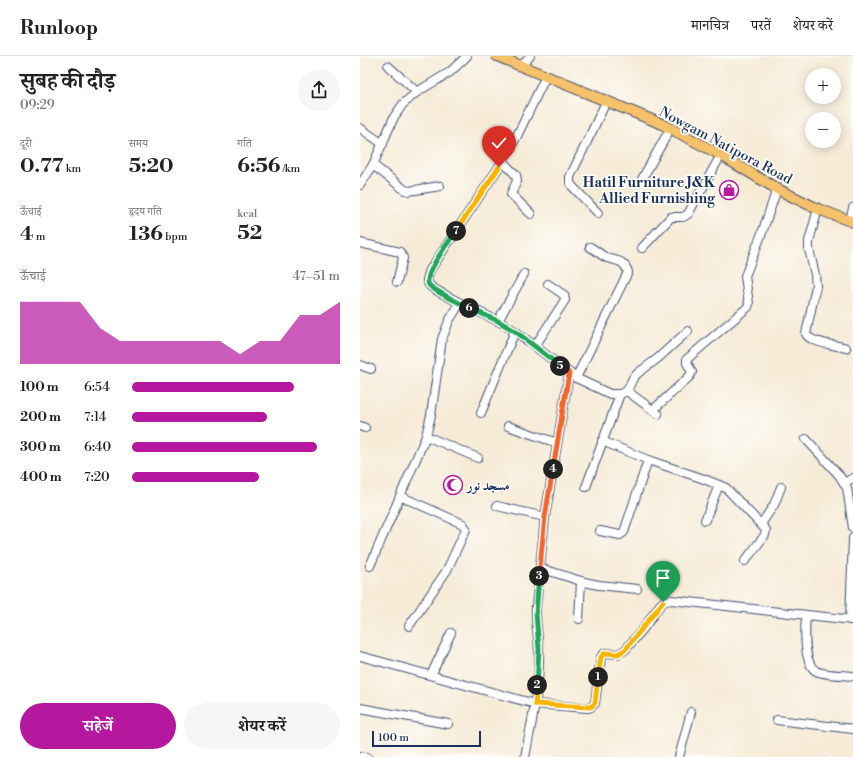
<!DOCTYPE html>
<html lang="hi">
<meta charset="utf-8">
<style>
body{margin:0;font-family:"Libre Bodoni",Amiri,"Noto Serif Devanagari",serif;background:#f6f6f6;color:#222;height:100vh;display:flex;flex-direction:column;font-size:15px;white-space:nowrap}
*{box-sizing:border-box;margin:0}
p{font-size:13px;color:#767676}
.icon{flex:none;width:22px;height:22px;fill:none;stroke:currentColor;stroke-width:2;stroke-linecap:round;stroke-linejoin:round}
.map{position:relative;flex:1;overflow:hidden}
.sheet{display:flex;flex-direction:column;background:#fff;width:360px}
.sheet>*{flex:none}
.fabs{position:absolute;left:445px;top:12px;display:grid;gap:8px}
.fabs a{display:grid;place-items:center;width:36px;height:36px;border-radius:50%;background:#fff;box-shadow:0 2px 10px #0003;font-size:20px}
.scale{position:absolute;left:12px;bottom:10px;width:109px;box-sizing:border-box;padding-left:4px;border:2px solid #1b2f5e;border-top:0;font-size:11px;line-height:14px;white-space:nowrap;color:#1b2f5e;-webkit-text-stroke:3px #fdfcf7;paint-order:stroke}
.pin{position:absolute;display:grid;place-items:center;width:34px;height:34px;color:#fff;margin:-41px -17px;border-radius:50% 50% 50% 0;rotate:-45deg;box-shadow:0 0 4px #0007}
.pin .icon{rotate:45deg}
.km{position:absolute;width:20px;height:20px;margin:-10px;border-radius:50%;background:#222;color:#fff;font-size:11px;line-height:20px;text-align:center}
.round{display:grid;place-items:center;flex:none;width:42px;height:42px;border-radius:21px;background:#f6f6f6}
.headline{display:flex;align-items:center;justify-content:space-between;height:68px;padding:0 20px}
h1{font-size:22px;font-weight:700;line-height:30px}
.metrics{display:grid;grid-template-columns:repeat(3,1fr);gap:6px;height:68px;padding:4px 20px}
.metrics div{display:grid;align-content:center}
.metrics b{font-size:20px;font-weight:700}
.metrics small{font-size:11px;font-weight:400}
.metrics p{font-size:11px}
.chart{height:112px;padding:8px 20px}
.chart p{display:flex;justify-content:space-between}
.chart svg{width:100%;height:72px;margin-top:4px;fill:#b5179e;opacity:.7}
.action{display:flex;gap:8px;margin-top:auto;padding:8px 20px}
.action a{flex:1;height:46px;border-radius:24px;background:#b5179e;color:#fff;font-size:16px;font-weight:700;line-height:46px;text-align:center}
.action a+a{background:#f6f6f6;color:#222}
ul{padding:0 20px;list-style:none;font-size:13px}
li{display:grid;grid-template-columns:64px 48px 1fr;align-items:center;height:30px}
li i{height:10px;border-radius:5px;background:#b5179e}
header{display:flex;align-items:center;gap:24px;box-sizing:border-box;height:56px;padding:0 20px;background:#fff;border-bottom:1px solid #e0e0e0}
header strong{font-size:19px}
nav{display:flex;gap:22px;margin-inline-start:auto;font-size:14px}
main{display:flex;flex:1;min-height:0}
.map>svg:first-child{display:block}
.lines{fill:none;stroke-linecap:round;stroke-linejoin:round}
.minor-casing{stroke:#3c4b70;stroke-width:10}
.major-casing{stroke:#3c4b70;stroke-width:12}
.minor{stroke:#fff;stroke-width:8}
.major{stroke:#f5c16b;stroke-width:10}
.split-1-casing{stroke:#fff;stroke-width:8}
.split-2-casing{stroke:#fff;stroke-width:8}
.split-3-casing{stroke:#fff;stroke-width:8}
.split-4-casing{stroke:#fff;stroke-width:8}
.split-5-casing{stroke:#fff;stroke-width:8}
.split-6-casing{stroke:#fff;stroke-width:8}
.split-7-casing{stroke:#fff;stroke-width:8}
.split-8-casing{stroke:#fff;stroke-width:8}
.split-1{stroke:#f5b400;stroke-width:5}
.split-2{stroke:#f5b400;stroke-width:5}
.split-3{stroke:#22a559;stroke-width:5}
.split-4{stroke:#f0652b;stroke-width:5}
.split-5{stroke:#f0652b;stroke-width:5}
.split-6{stroke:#22a559;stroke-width:5}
.split-7{stroke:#22a559;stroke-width:5}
.split-8{stroke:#f5b400;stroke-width:5}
.labels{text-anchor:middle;stroke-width:3.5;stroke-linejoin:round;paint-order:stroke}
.street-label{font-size:14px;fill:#1b2f5e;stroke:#fdfcf7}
.poi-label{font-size:14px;font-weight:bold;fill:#1b2f5e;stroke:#fdfcf7;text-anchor:end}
</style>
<header>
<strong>Runloop</strong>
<nav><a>मानचित्र</a><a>परतें</a><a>शेयर करें</a></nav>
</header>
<main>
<section class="sheet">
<div class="headline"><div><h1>सुबह की दौड़</h1><p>09:29</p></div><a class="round"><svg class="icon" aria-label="share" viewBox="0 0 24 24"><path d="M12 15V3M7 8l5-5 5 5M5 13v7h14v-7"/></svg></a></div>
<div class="metrics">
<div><p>दूरी</p><b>0.77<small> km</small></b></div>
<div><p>समय</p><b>5:20</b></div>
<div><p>गति</p><b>6:56<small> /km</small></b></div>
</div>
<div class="metrics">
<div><p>ऊँचाई</p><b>4<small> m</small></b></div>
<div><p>हृदय गति</p><b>136<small> bpm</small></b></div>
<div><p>kcal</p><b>52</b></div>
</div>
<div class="chart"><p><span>ऊँचाई</span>47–51 m</p>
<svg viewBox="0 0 160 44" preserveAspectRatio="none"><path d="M0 44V6L10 6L20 6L30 6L40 22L50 30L60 30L70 30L80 30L90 30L100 30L110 38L120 30L130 30L140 14L150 14L160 6V44z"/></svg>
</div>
<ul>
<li><b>100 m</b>6:54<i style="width:78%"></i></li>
<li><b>200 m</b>7:14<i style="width:65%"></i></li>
<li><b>300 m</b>6:40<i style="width:89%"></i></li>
<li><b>400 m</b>7:20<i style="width:61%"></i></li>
</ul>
<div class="action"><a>सहेजें</a><a>शेयर करें</a></div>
</section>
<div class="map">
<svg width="493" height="701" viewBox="0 0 493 701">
<rect width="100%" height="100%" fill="#fdfcf7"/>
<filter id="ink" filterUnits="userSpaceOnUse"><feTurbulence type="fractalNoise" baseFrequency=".025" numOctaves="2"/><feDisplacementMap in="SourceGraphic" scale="8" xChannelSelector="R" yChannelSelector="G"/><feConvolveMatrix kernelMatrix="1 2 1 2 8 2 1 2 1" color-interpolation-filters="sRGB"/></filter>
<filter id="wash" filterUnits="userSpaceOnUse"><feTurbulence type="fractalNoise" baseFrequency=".012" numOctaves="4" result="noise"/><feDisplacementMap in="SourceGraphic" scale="16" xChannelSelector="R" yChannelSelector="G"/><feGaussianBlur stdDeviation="0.9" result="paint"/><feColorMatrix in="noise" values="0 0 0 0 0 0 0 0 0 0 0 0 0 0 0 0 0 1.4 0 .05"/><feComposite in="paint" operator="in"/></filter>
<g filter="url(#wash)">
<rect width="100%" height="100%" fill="#f6ebd7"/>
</g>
<g filter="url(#ink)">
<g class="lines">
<defs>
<g id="minor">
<polyline points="28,10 57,36"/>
<polyline points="161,10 170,0"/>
<polyline points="186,20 156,82 139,111 70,214 67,224 69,229 74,233 100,247 138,265 155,275 216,322 250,338 260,338 267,335"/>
<polyline points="0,72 23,88"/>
<polyline points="142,105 156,119 157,125 151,138 171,158"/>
<polyline points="13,109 45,134 49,135 80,130"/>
<polyline points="281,125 310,73"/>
<polyline points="0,129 13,109 34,61 43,48 57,36 90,16 107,0"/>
<path d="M458,153L449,185V193L455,219L456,230L446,278C450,287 477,289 486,292"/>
<polyline points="238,157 212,130 210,126 210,121 246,46"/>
<polyline points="490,165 493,152"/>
<polyline points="0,187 40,196 43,202 37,226"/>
<polyline points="282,192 311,161 323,161 328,158 361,99"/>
<polyline points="138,265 164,218"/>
<polyline points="175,290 205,244 204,239 188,228"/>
<polyline points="0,309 11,313"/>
<path d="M216,322L268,216C264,204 257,205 247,202C242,200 236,194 230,191"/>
<polyline points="267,335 273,322 278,317 297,303 328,275"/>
<polyline points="267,335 298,358"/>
<polyline points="293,354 330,320 332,316 327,307 327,303 388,251 389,248 385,220 402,177 417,133"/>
<polyline points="121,357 155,275"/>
<polyline points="0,370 5,372"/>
<polyline points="148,370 197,387"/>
<polyline points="66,380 118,402"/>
<polyline points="446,383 479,419 487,432 493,472"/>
<polyline points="242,385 288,404 344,423 366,432 406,474 405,479 385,505"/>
<polyline points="484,427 493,422"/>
<polyline points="226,431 260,338"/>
<polyline points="40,440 103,468 106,473 87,514 49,570"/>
<polyline points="137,450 185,461"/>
<polyline points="345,464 359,429"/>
<polyline points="401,468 414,449 421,431"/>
<polyline points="240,475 260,479 264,476 288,404"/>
<polyline points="10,510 66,380 71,359 82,283 89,265 100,247"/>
<polyline points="180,512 224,526 239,529 277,533"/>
<path d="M446,559C445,572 443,607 456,615C464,619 484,619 493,620"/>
<polyline points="219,563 221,525"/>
<polyline points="490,564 493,482"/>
<polyline points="0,600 175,648 228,652 231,651 235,647 241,601 245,597 258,598 265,594 283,573 300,549 303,546 311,544 493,564"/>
<polyline points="71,619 91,577"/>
<polyline points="0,652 88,668"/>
<polyline points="417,664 493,673"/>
<polyline points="0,700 7,701"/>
<path d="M165,701C171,669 179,636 179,604C180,586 175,569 176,551L185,461L209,317"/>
<polyline points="319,701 331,656"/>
</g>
<polyline id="major" points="137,0 302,68 361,99 417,133 458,153 493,166"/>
</defs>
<use href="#minor" class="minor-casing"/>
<use href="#major" class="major-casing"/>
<use href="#minor" class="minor"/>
<use href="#major" class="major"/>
</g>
</g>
<g class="lines" filter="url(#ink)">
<defs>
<polyline id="split-1" points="238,621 241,601 245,597 258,598 265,594 303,546"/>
<polyline id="split-2" points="177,629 175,648 231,651 235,647 238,621"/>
<polyline id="split-3" points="177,629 179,593 176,558 179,520"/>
<polyline id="split-4" points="179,520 185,461 193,413"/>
<polyline id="split-5" points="193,413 209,317 200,310"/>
<polyline id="split-6" points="109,252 138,265 155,275 200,310"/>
<path id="split-7" d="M96,175C90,185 62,219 69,229C75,236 101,247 109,252"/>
<polyline id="split-8" points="96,175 139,111"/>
</defs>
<use href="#split-1" class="split-1-casing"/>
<use href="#split-2" class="split-2-casing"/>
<use href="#split-3" class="split-3-casing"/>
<use href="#split-4" class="split-4-casing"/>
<use href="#split-5" class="split-5-casing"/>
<use href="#split-6" class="split-6-casing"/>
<use href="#split-7" class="split-7-casing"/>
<use href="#split-8" class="split-8-casing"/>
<use href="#split-1" class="split-1"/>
<use href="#split-2" class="split-2"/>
<use href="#split-3" class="split-3"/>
<use href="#split-4" class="split-4"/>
<use href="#split-5" class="split-5"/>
<use href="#split-6" class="split-6"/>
<use href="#split-7" class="split-7"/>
<use href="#split-8" class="split-8"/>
</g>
<defs>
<symbol id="shop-ring" viewBox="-11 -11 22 22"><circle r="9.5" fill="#fdfcf7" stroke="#b5179e" stroke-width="1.5"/><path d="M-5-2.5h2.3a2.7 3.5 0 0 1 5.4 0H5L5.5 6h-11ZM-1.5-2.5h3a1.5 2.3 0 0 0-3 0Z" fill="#b5179e"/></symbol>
<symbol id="mosque-ring" viewBox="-11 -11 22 22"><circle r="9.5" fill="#fdfcf7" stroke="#b5179e" stroke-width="1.5"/><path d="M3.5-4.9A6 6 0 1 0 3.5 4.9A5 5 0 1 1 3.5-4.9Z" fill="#b5179e"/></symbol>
</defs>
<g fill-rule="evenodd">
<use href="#shop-ring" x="358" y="123" width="22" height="22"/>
<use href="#mosque-ring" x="82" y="418" width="22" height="22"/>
</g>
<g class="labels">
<g class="street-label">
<text transform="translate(366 89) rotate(28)" y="5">Nowgam Natipora Road</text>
</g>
<g class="poi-label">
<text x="355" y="131">Hatil Furniture J&amp;K<tspan x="355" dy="16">Allied Furnishing</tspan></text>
<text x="107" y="434" text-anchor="start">مسجد نور</text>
</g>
</g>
</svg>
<div class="fabs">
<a>+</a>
<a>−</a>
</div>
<div class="scale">100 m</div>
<div class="pin" style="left:303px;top:546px;background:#1e9e55"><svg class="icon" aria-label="arrive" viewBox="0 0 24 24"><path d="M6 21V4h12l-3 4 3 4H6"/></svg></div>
<div class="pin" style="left:139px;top:111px;background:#d93025"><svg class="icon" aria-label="check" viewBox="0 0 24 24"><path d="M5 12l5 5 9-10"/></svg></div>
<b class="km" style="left:238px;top:621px">1</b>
<b class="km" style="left:177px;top:629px">2</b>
<b class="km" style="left:179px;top:520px">3</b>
<b class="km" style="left:193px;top:413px">4</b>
<b class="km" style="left:200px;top:310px">5</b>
<b class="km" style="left:109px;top:252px">6</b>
<b class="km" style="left:96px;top:175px">7</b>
</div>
</main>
